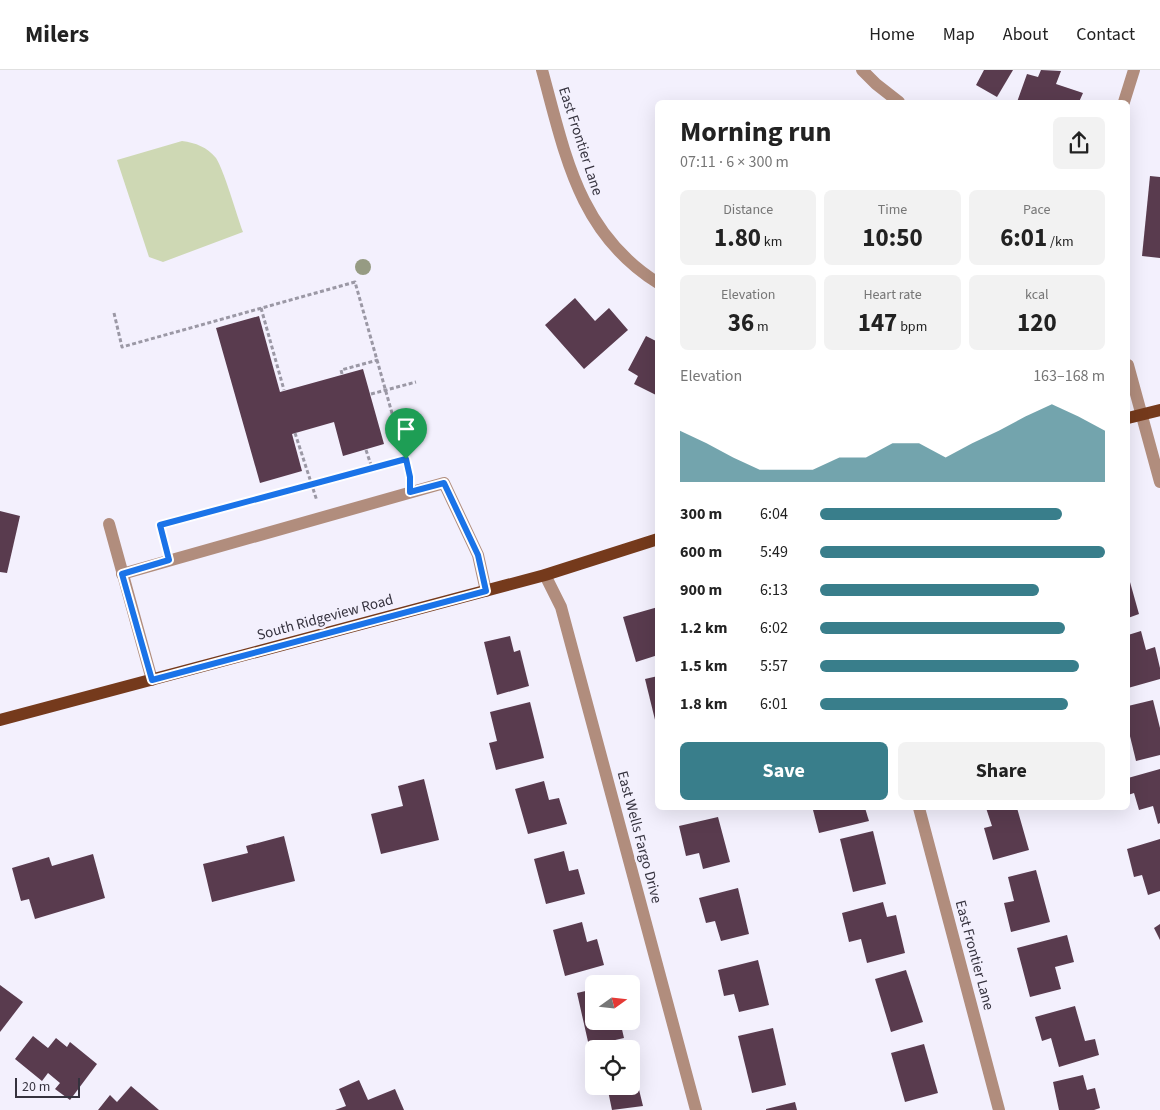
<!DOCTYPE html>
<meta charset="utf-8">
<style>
body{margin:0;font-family:"Source Sans 3",sans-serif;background:#f2f2f2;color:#222;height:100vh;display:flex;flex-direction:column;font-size:19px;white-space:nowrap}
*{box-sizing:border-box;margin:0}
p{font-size:16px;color:#767676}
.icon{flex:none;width:28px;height:28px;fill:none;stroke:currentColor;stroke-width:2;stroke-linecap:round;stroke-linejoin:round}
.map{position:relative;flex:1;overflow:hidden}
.sheet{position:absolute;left:655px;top:30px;width:475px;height:710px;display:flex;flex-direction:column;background:#fff;border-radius:8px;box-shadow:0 5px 20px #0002}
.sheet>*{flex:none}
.needle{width:32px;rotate:75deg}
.buttons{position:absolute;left:585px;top:905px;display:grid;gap:10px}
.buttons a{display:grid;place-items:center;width:55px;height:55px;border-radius:8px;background:#fff;box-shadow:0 5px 20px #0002;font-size:25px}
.scale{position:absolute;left:15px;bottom:12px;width:65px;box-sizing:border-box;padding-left:5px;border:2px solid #35323e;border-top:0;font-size:14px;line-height:18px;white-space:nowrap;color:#35323e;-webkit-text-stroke:4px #f3f0fd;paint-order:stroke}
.pin{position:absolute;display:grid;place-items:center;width:42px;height:42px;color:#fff;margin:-51px -21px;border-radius:50% 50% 50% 0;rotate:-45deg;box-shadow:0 0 5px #0007}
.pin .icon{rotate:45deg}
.round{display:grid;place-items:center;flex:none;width:52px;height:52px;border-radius:8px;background:#f2f2f2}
.overview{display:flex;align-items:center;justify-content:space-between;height:85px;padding:0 25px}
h1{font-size:28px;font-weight:700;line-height:38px}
.figures{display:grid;grid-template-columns:repeat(3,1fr);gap:8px;height:85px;padding:5px 25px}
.figures div{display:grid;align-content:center;border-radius:8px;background:#f2f2f2;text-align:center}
.figures b{font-size:25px;font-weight:700}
.figures small{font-size:14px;font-weight:400}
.figures p{font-size:14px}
.chart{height:140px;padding:10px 25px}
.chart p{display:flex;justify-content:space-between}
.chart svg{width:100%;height:90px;margin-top:5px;fill:#397e8b;opacity:.7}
.primary-button{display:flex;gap:10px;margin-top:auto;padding:10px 25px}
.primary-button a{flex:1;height:58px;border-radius:8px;background:#397e8b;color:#fff;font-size:20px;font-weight:700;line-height:58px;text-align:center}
.primary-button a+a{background:#f2f2f2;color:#222}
ul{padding:0 25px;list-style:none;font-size:16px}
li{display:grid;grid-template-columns:80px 60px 1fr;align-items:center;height:38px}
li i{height:12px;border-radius:6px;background:#397e8b}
header{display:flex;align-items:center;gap:30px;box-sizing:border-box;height:70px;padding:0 25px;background:#fff;border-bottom:1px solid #e0e0e0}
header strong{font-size:24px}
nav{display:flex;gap:28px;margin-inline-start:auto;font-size:18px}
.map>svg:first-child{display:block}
.green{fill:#ced8b4}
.building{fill:#593b4e}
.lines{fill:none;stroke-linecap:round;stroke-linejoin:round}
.path{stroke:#9b98a5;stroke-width:3;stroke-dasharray:4 2.5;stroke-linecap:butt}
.minor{stroke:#b18d7d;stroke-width:12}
.major{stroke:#753a1c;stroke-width:12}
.tree{fill:#969b83}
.route-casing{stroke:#fff;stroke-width:10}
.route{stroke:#1a73e8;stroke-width:6}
.labels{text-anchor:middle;stroke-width:5;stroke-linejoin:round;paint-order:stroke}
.street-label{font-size:15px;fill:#35323e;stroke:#f3f0fd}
</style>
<header>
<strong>Milers</strong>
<nav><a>Home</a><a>Map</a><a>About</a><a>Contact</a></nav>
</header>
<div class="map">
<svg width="1160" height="1040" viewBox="0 0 1160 1040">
<rect width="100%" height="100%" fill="#f3f0fd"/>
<path class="green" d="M182,71C196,73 207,77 216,88C224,100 237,146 243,162L163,192L149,187L117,90Z"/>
<g class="building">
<polygon points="984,0 1013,0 997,27 976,15"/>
<polygon points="1041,0 1061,1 1056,14 1083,23 1079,32 1017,32 1027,4 1038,7"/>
<polygon points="1150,106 1160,107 1160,188 1142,186"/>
<polygon points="575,228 595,251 609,238 628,260 584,299 545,255"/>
<polygon points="259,246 280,322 363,299 384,374 343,386 334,352 292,364 302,401 260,413 216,258"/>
<polygon points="646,266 658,272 658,326 634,314 638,306 628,300"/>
<polygon points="0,441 20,446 7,503 0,502"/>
<polygon points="1128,505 1139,544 1128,548"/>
<polygon points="658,537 658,585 636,592 623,547"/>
<polygon points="1141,561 1146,580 1155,577 1160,598 1160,609 1128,618 1128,565"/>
<polygon points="510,566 514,582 520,580 529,616 497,625 484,572"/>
<polygon points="658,606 658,658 657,658 645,609"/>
<polygon points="1153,630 1160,658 1160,685 1136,691 1128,658 1128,636"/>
<polygon points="530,632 544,688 496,700 489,673 497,671 490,642"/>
<polygon points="1160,699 1160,753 1158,754 1153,736 1139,740 1134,723 1128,725 1128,708"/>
<polygon points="424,709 439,770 381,784 371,744 403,736 398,716"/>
<polygon points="544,711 549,730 559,728 567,754 528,764 515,719"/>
<polygon points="819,738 865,738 869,751 819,763 813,740"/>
<polygon points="986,738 1017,738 1029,780 993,790 984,758 992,756"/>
<polygon points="718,747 730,792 703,799 699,783 686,786 679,756"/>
<polygon points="873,761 886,814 853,822 840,769"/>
<polygon points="284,766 295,811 212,832 203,794 248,783 246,776"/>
<polygon points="1160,769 1160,821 1148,825 1142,805 1134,807 1127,779"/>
<polygon points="564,781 569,801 578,799 585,824 546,834 534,789"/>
<polygon points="93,784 105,828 35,849 29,829 21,831 12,798 49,787 52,796"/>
<polygon points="1036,800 1050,852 1011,862 1004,833 1014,831 1008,807"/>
<polygon points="738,818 749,864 721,871 715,851 706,853 699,828"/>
<polygon points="883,832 887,847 896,845 905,883 867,893 861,869 849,872 842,843"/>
<polygon points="582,852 587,872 597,869 604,895 565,906 553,860"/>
<polygon points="1160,854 1160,870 1154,858"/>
<polygon points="1067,865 1074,892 1055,897 1061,919 1030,927 1017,878"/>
<polygon points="758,890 769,935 739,942 734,924 724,926 718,900"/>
<polygon points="906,900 923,952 891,962 875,909"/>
<polygon points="0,915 23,932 0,962"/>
<polygon points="594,919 594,951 620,951 624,968 589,976 577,923"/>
<polygon points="1075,936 1085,971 1095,969 1099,985 1059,997 1051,968 1042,971 1035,947"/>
<polygon points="773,958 786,1015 752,1023 738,966"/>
<polygon points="33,966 48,978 56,968 67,977 70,972 97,994 70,1030 55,1019 60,1013 48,1003 42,1011 15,989"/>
<polygon points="924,974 938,1023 905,1032 891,983"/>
<polygon points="632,991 643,1036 612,1040 607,1016 631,1016"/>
<polygon points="1083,1005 1087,1020 1095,1018 1100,1038 1094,1040 1059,1040 1053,1012"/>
<polygon points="359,1010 368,1030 395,1019 404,1040 335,1040 346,1036 339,1019"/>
<polygon points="131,1016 159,1040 98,1040 110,1025 117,1032"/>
<polygon points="795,1032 797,1040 766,1040 766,1039"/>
</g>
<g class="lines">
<g class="path">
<polyline points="261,238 284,320"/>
<polyline points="114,243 122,277 355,212 410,407"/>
<polyline points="342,304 341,300 378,290"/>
<polyline points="371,324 416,312"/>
<polyline points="295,363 317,431"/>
<polyline points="366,380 372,398"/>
<polyline points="165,475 160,455 406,389"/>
</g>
<g class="minor">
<path d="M542,0C565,83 578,163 658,213"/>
<polyline points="862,0 876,14 899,32"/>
<polyline points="1124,32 1134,0"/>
<polyline points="1128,295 1160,412"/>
<polyline points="109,454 152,610"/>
<polyline points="122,504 444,413 478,485 486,521"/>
<polyline points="545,505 561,537 696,1040"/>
<polyline points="919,738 999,1040"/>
</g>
<g class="major">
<polyline points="1128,348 1160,340"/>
<polyline points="0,650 545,505 658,469"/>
</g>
</g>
<circle class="tree" cx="363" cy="197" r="8"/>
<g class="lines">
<defs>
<polygon id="route" points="406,389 410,407 410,422 444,413 478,485 486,521 152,610 122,504 169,490 160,455"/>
</defs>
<use href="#route" class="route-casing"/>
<use href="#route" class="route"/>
</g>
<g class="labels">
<g class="street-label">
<text transform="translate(581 71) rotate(72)" y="5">East Frontier Lane</text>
<text transform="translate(325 547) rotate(-15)" y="5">South Ridgeview Road</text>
<text transform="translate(640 767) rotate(75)" y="5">East Wells Fargo Drive</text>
<text transform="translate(975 885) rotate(75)" y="5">East Frontier Lane</text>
</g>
</g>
</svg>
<div class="buttons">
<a><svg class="needle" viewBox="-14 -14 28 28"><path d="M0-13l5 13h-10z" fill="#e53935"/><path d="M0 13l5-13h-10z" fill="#767676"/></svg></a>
<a><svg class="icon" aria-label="locate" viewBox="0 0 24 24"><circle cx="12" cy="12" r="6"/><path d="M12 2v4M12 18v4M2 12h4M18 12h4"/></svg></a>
</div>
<div class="scale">20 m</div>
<div class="pin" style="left:406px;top:389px;background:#1e9e55"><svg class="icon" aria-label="arrive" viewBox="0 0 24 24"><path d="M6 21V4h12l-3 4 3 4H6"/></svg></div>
<section class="sheet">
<div class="overview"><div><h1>Morning run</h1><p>07:11 · 6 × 300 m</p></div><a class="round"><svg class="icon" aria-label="share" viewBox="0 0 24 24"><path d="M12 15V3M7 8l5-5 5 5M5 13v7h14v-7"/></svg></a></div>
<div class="figures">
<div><p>Distance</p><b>1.80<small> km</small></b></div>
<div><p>Time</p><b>10:50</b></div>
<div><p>Pace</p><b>6:01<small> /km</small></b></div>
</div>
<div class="figures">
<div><p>Elevation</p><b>36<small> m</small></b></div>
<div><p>Heart rate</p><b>147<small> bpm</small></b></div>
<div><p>kcal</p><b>120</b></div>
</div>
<div class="chart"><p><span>Elevation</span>163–168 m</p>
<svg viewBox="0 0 160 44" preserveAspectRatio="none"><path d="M0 44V19L10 25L20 32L30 38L40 38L50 38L60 32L70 32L80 25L90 25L100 32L110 25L120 19L130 12L140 6L150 12L160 19V44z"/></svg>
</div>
<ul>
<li><b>300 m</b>6:04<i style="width:85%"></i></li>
<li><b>600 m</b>5:49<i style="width:100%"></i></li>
<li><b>900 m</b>6:13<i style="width:77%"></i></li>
<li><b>1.2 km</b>6:02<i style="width:86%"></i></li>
<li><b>1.5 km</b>5:57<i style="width:91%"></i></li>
<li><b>1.8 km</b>6:01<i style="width:87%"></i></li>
</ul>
<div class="primary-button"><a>Save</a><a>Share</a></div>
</section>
</div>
